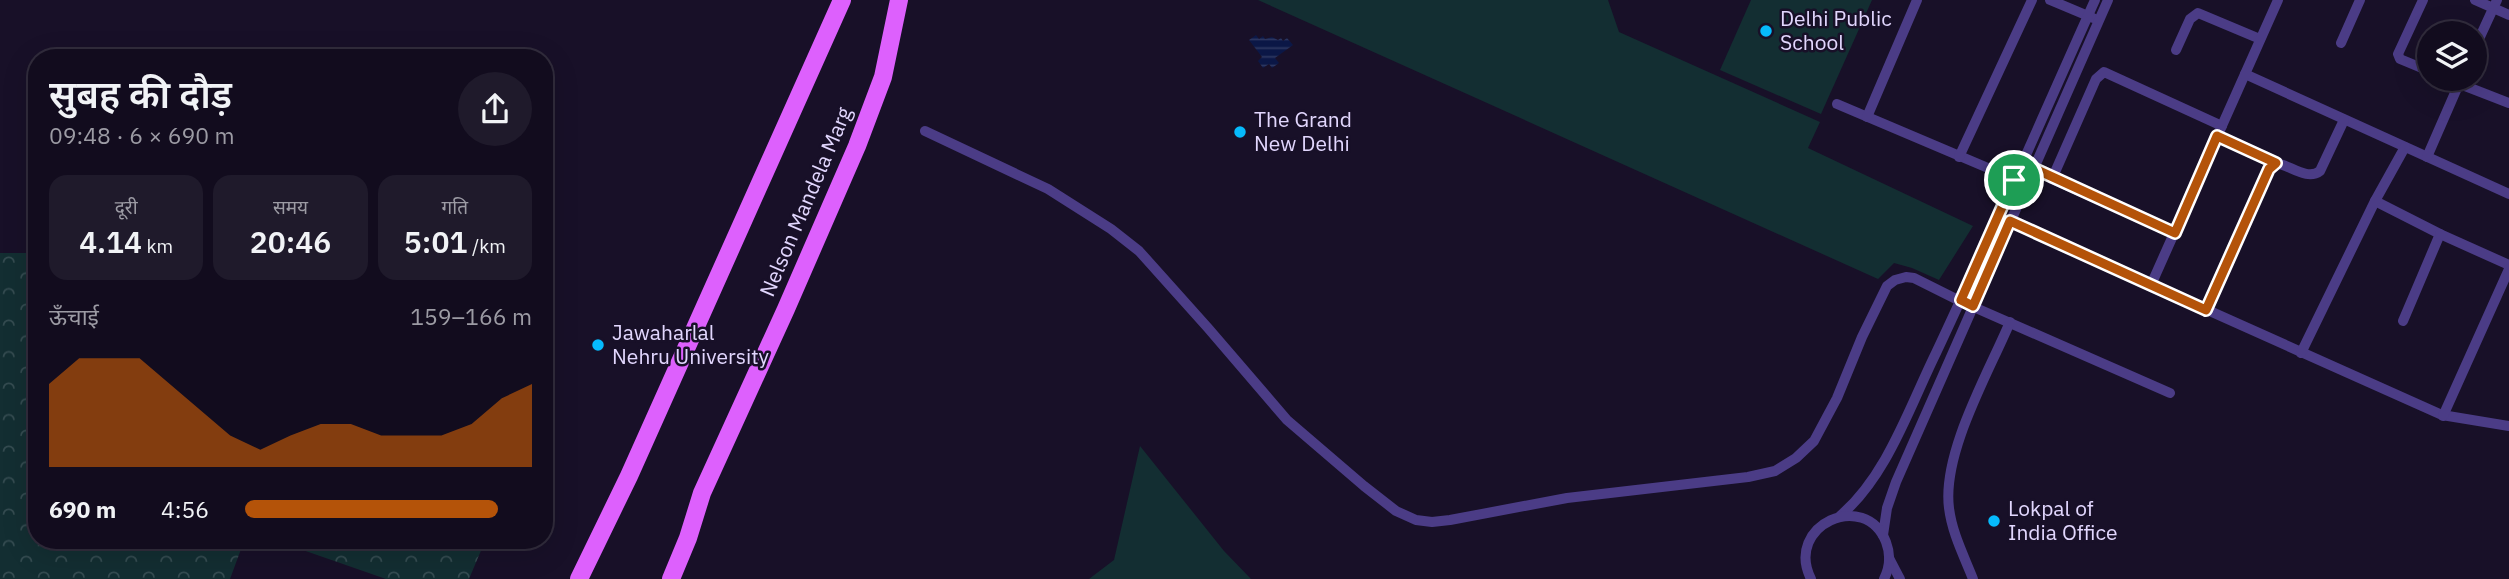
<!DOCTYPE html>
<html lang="hi">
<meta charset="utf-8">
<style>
body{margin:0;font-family:"IBM Plex Sans","Noto Sans Devanagari",sans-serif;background:#1f1a2b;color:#f1f3f6;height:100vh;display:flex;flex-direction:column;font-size:26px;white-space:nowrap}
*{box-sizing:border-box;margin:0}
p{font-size:23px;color:#9c9ba4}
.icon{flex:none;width:38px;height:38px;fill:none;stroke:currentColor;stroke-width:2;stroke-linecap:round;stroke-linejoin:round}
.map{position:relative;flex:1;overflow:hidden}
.panel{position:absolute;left:28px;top:49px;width:525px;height:500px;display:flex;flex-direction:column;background:#120c1e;border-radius:28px;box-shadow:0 7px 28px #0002,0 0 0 2px #312c3c}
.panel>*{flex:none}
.tools{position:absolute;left:2417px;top:21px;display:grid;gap:14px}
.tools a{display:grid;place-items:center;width:70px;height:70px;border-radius:50%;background:#120c1e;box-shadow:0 7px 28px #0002,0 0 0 2px #312c3c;font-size:35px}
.pin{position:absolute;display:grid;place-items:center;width:60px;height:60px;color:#fff;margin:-30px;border:4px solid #fff;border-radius:50%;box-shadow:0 2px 7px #0007}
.round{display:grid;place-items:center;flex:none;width:74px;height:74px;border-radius:37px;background:#1f1a2b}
.head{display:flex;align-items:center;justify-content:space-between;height:119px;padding:0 21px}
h1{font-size:38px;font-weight:600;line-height:52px}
.stats{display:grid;grid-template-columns:repeat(3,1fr);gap:10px;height:119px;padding:7px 21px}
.stats div{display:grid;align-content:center;border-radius:18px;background:#1f1a2b;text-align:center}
.stats b{font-size:30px;font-weight:600}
.stats small{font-size:19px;font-weight:400}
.stats p{font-size:19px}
.chart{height:196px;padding:14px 21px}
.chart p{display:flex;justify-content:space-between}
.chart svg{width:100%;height:126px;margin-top:7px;fill:#b45309;opacity:.7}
ul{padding:0 21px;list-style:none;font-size:23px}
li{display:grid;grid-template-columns:112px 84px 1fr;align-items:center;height:52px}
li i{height:18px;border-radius:9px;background:#b45309}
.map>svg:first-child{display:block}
.green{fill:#132e32}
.forest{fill:url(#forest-crowns)}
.water{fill:url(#water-rules)}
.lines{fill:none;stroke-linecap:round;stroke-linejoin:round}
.street{stroke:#4b3c86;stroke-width:10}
.primary{stroke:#dd60fd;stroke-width:18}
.route-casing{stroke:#fff;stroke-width:14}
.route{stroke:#b45309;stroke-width:9}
.poi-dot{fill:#06bafc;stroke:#181028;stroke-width:2.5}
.labels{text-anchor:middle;stroke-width:5;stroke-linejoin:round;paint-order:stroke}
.poi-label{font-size:21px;fill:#e2d7fe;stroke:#181028;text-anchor:start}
.street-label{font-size:21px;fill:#e2d7fe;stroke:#181028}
</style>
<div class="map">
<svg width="2509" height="579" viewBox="0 0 2509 579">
<defs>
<pattern id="forest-crowns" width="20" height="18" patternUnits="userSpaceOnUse" patternTransform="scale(1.75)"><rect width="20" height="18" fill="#132e32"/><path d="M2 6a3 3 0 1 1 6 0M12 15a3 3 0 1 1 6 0" fill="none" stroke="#354c51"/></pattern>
<pattern id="water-rules" width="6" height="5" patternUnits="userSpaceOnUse" patternTransform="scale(1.75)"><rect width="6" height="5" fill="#0b1746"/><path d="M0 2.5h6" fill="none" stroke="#2e3862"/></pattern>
</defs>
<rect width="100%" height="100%" fill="#181028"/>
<g class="green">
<polygon points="1258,0 1608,0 1619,32 1820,122 1808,148 1973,226 1939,280 1912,268 1894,263 1878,279"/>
<polygon points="1751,0 1872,0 1821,114 1720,70"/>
<polygon points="1140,446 1224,551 1251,579 1089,579 1114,560"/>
</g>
<g class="forest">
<polygon points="0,253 37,253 37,541 244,541 230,579 0,579"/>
<polygon points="277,541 485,541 469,579 386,579"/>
</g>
<polygon class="water" points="1256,35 1259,39 1263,36 1265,39 1272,37 1278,40 1281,38 1283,41 1287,38 1293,45 1275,58 1279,63 1272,68 1269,64 1263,68 1258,61 1262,57 1249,40"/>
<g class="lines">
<g class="street">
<polyline points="2050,0 2093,18"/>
<polyline points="2423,0 2398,54 2400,59 2429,71"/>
<polyline points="2475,0 2509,15"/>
<polyline points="2341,43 2360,0"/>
<polyline points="2176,50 2190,19 2198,13 2260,39"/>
<polyline points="2474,50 2497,0"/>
<polyline points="2245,74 2509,194"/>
<polyline points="2447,79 2509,103"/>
<polyline points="1837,104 2021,182"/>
<polyline points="1867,117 1917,0"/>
<polyline points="925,131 1048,189 1111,229 1139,251 1208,328 1287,420 1364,486 1396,511 1416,520 1432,522 1450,520 1567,498 1748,477 1775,471 1796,458 1814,441 1837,398 1862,337 1887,286 1895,280 1906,277 1914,278 1960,301 2170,393"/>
<polyline points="2217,136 2276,163"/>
<polyline points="1959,157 2032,0"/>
<polyline points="2427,157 2461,79"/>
<polyline points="2033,168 2052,179 2174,233"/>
<polyline points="2052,179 2096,79 2104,72 2222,126"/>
<polyline points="2375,201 2440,234 2403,321"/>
<polyline points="2004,219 2442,415 2509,426"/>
<polyline points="2440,234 2509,265"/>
<polyline points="2151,285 2278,0"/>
<path d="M2206,310L2269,169L2276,163C2290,165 2307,181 2320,171L2344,120"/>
<polyline points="2301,353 2375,201 2405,147"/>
<polyline points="2443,416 2509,269"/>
<path d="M1840,516C1887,476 1909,408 1936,353C1991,236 2042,118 2095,0"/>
<polyline points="1883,535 1887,508 1896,482 2108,0"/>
<polyline points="1889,558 1900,579"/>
<path d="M1811,579C1784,525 1865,489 1886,542C1891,555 1890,567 1884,579"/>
<path d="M1973,579C1964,556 1952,533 1949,508C1942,453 1988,374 2010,322"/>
</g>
<g class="primary">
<polyline points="579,579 629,476 842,0"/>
<polyline points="671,579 688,538 702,493 786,309 857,146 883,77 899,0"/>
</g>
</g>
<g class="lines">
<defs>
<polygon id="route" points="2217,136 2276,163 2269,169 2206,310 2010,221 1973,306 1961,300 2014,180 2026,184 2033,168 2175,233"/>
</defs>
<use href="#route" class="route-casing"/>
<use href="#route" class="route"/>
</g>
<g class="poi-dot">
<circle cx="1766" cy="31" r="7"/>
<circle cx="1240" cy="132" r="7"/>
<circle cx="598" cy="345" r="7"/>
<circle cx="1994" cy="521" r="7"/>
</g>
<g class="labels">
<g class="poi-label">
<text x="1780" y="26">Delhi Public<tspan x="1780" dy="24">School</tspan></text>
<text x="1254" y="127">The Grand<tspan x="1254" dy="24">New Delhi</tspan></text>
<text x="612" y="340">Jawaharlal<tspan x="612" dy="24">Nehru University</tspan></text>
<text x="2008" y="516">Lokpal of<tspan x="2008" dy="24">India Office</tspan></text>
</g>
<g class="street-label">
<text transform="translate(806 202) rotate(-67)" y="7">Nelson Mandela Marg</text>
</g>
</g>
</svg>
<div class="tools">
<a><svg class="icon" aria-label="layers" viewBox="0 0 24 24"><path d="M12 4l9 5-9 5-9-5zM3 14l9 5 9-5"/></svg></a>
</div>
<div class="pin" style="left:2014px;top:180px;background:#1e9e55"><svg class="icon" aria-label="arrive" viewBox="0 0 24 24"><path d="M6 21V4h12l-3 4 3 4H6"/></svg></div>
<section class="panel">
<div class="head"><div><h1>सुबह की दौड़</h1><p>09:48 · 6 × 690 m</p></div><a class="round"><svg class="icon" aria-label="share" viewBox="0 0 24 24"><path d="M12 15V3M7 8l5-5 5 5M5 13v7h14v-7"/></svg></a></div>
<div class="stats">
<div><p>दूरी</p><b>4.14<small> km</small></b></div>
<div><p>समय</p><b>20:46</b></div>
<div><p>गति</p><b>5:01<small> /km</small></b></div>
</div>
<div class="chart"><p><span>ऊँचाई</span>159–166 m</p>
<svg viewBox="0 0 160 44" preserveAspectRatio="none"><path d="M0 44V15L10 6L20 6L30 6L40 15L50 24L60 33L70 38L80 33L90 29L100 29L110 33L120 33L130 33L140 29L150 20L160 15V44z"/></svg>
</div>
<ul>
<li><b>690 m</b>4:56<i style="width:88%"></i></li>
</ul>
</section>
</div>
